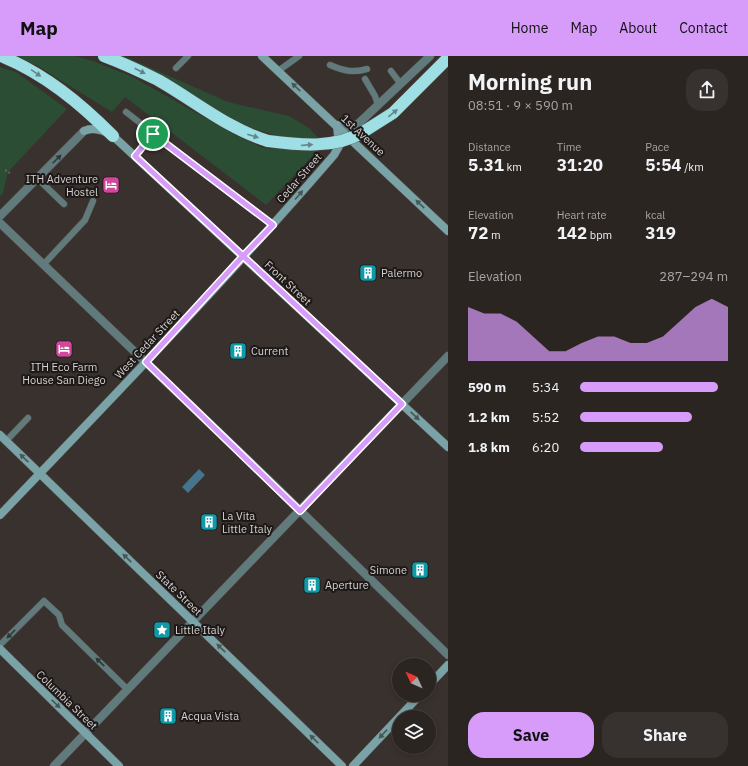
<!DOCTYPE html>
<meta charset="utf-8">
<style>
body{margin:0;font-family:"IBM Plex Sans",sans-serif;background:#37312f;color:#f1f3f6;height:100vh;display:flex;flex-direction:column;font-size:15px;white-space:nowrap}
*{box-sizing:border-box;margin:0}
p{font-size:13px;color:#a6a5a5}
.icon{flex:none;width:22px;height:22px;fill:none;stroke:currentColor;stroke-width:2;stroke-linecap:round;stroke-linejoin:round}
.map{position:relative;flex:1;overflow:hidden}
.drawer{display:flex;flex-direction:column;background:#2b2522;width:300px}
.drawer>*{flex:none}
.needle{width:26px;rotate:314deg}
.tools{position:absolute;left:392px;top:602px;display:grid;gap:8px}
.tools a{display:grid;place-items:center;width:44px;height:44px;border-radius:50%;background:#2b2522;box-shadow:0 2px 6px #0003,0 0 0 1px #474240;font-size:20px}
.pin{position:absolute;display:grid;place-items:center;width:34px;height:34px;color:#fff;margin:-17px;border:2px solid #fff;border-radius:50%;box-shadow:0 1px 4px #0007}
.round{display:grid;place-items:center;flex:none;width:42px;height:42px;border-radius:16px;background:#37312f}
.headline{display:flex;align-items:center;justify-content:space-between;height:68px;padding:0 20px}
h1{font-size:22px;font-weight:700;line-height:30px}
.metrics{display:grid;grid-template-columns:repeat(3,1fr);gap:6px;height:68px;padding:4px 20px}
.metrics div{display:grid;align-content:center}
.metrics b{font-size:17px;font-weight:700}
.metrics small{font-size:11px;font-weight:400}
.metrics p{font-size:11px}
.chart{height:112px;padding:8px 20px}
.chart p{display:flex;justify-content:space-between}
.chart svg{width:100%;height:72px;margin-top:4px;fill:#d79bf9;opacity:.7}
.cta{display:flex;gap:8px;margin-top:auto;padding:8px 20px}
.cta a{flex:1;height:46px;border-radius:16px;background:#d79bf9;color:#111;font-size:16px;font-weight:700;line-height:46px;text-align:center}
.cta a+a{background:#37312f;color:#f1f3f6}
ul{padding:0 20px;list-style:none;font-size:13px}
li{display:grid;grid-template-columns:64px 48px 1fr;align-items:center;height:30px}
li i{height:10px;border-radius:5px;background:#d79bf9}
header{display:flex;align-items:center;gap:24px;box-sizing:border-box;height:56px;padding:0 20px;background:#d79bf9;color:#111}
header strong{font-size:19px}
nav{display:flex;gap:22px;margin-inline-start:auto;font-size:14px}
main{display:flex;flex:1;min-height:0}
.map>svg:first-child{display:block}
.green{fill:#2a4d34}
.water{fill:#44748e}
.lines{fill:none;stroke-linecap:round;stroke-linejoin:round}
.service-casing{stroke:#554e4a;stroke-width:7}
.minor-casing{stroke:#554e4a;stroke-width:9}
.tertiary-casing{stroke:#554e4a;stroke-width:9}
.secondary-casing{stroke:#554e4a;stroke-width:9}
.motorway-casing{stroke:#554e4a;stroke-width:13}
.path{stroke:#6a635f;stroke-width:2;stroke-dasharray:2 2;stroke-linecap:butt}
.service{stroke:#617b7d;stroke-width:6}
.minor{stroke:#617b7d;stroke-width:8}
.tertiary{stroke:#617b7d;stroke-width:8}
.secondary{stroke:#7aa3a7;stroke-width:8}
.motorway{stroke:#9ddfe4;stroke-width:12}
.motorway-bridge-casing{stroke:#554e4a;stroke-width:13;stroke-linecap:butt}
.motorway-bridge{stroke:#9ddfe4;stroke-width:12}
.oneway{fill:#638688}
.oneway2{fill:#475758}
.oneway3{fill:#313636}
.route-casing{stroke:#fff;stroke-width:8}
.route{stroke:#d79bf9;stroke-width:5}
.labels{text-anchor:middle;stroke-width:4;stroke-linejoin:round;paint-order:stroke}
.street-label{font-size:11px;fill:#d6d1cf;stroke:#1d1918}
.poi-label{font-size:11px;fill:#d6d1cf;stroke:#1d1918;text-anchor:start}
</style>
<header>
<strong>Map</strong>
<nav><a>Home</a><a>Map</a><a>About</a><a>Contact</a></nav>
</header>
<main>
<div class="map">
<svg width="448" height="710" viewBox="0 0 448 710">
<rect width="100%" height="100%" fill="#39312d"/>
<g class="green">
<polygon points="11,0 75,0 93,5 133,21 235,79 261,91 271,93 274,79 242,69 116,0 124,0 228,46 289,60 309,72 324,88 266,149 125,41 112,56 36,9"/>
<polygon points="0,11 16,16 67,53 8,116 3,137 0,141"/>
</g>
<polygon class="water" points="199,413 205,419 188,437 182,431"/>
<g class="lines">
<defs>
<g id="service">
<path d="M330,9C344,15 353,17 367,13"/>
<polyline points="176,12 188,0"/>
<polyline points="278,15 299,0"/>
<polyline points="391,15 400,27"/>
<polyline points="365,23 375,40 378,49"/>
<polyline points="126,56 238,143 273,169"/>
<polyline points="135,100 153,77"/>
<polyline points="37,122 64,148"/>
<polyline points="43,209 85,164 93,145"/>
<polyline points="6,385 28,362"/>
<polyline points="0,589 44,545 59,559 62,569 128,634"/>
</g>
<polyline id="minor" points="0,160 84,75"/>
<g id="tertiary">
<path d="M337,69C346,72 351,73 359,67L430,0"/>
<polyline points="0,167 274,429 448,599"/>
<polyline points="54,710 448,300"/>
</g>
<g id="secondary">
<polyline points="262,0 448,175"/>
<path d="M84,75C94,70 105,75 113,80L448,391"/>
<polyline points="0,379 342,710"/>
<path d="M0,459C113,341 227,223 334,99L339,90L337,69"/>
<polyline points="0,593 119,710"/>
<polyline points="429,629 448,609"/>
<polyline points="353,710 420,639"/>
</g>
<g id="motorway">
<path d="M1,0C45,18 80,47 113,80"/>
<path d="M104,0C123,7 140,15 158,24C195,45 228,73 268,85"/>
<polyline points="363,76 393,57 448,2"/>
</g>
</defs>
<use href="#service" class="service-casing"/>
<use href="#minor" class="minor-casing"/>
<use href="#tertiary" class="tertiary-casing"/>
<use href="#secondary" class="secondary-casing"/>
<use href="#motorway" class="motorway-casing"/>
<polyline class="path" points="5,114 10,117"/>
<use href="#service" class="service"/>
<use href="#minor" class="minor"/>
<use href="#tertiary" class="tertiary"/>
<use href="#secondary" class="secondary"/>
<use href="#motorway" class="motorway"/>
<defs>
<path id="motorway-bridge" d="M268,85C299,89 335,93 363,76"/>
</defs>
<use href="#motorway-bridge" class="motorway-bridge-casing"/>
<use href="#motorway-bridge" class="motorway-bridge"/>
</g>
<defs><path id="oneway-solid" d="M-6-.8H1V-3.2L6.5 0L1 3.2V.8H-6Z"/></defs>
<g class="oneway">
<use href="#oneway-solid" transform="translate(140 15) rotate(27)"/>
<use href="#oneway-solid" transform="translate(36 17) rotate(35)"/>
<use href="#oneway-solid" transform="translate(393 57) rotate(-39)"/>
<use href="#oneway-solid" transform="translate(253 80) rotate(17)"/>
<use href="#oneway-solid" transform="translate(307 89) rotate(-5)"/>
</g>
<g class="oneway2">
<use href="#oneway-solid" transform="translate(296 31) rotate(-137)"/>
<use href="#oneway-solid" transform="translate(299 139) rotate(-49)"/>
<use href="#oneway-solid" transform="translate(420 148) rotate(-136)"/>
<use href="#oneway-solid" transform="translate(415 360) rotate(43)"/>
<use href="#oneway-solid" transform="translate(24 402) rotate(-136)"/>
<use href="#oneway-solid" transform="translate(127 502) rotate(-136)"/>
<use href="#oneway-solid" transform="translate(221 592) rotate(-136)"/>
<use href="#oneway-solid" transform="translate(56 648) rotate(44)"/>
<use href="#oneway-solid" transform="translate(383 678) rotate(133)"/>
<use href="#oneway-solid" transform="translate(314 683) rotate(-136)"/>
</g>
<g class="oneway3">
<use href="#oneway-solid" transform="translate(57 103) rotate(-45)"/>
<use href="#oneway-solid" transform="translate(11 578) rotate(135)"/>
<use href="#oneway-solid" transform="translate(100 606) rotate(-136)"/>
</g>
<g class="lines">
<defs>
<polyline id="route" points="153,78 135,100 243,200 146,306 300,455 402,348 243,200 273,169 153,78"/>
</defs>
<use href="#route" class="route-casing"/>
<use href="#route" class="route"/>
</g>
<defs>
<symbol id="hotel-square" viewBox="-11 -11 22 22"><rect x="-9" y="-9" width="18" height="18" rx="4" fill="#d1479c" stroke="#1d1918"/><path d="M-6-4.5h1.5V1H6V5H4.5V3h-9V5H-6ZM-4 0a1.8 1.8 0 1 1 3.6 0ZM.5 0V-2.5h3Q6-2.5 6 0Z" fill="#fff"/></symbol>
<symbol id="building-square" viewBox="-11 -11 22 22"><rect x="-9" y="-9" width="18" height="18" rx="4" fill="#0f9aa8" stroke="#1d1918"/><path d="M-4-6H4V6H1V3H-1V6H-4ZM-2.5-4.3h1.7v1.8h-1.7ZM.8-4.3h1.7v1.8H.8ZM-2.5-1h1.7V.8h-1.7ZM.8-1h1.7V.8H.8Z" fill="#fff"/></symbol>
<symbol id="sight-square" viewBox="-11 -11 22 22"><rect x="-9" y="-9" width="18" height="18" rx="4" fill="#0f9aa8" stroke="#1d1918"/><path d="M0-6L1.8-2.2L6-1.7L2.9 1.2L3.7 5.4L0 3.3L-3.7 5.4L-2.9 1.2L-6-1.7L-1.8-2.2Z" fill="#fff"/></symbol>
</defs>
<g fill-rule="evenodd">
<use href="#hotel-square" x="101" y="119" width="20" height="20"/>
<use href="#building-square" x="358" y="207" width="20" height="20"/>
<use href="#hotel-square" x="54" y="283" width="20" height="20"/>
<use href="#building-square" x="228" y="285" width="20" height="20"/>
<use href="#building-square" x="199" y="456" width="20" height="20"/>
<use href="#building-square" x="410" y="504" width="20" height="20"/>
<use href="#building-square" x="302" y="519" width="20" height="20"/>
<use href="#sight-square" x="152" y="564" width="20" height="20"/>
<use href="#building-square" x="158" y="650" width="20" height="20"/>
</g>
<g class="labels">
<g class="street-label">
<text transform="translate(363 79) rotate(43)" y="4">1st Avenue</text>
<text transform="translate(299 122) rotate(-49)" y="4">Cedar Street</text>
<text transform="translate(288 227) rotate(43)" y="4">Front Street</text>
<text transform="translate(147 288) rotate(-47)" y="4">West Cedar Street</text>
<text transform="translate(179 537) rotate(44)" y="4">State Street</text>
<text transform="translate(67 644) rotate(44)" y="4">Columbia Street</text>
</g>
<g class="poi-label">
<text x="98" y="127" text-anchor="end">ITH Adventure<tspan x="98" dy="13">Hostel</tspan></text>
<text x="381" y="221">Palermo</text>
<text x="251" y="299">Current</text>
<text x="64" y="315" text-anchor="middle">ITH Eco Farm<tspan x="64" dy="13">House San Diego</tspan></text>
<text x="222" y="464">La Vita<tspan x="222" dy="13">Little Italy</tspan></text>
<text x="407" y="518" text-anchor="end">Simone</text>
<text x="325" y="533">Aperture</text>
<text x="175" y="578">Little Italy</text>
<text x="181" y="664">Acqua Vista</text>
</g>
</g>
</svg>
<div class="tools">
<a><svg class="needle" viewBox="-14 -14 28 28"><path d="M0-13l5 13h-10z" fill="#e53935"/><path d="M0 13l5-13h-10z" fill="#a6a5a5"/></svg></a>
<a><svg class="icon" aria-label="layers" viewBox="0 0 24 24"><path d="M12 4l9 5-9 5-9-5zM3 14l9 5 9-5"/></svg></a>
</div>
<div class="pin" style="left:153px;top:78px;background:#1e9e55"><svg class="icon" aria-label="arrive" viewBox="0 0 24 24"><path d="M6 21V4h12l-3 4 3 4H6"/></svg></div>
</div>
<section class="drawer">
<div class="headline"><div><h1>Morning run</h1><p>08:51 · 9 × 590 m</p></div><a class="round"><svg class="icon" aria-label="share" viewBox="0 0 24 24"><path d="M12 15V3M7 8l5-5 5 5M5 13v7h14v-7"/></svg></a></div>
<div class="metrics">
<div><p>Distance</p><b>5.31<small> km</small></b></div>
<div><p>Time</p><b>31:20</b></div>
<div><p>Pace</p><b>5:54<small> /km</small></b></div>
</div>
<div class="metrics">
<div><p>Elevation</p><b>72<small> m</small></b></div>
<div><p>Heart rate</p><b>142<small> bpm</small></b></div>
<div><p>kcal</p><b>319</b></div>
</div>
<div class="chart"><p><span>Elevation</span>287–294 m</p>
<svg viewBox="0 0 160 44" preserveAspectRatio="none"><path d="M0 44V11L10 15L20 15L30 20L40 29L50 38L60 38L70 33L80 29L90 29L100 33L110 33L120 29L130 20L140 11L150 6L160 11V44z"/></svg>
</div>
<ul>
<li><b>590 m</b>5:34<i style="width:93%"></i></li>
<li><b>1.2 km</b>5:52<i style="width:76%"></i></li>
<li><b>1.8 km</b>6:20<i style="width:56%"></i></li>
</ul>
<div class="cta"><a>Save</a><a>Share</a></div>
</section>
</main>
